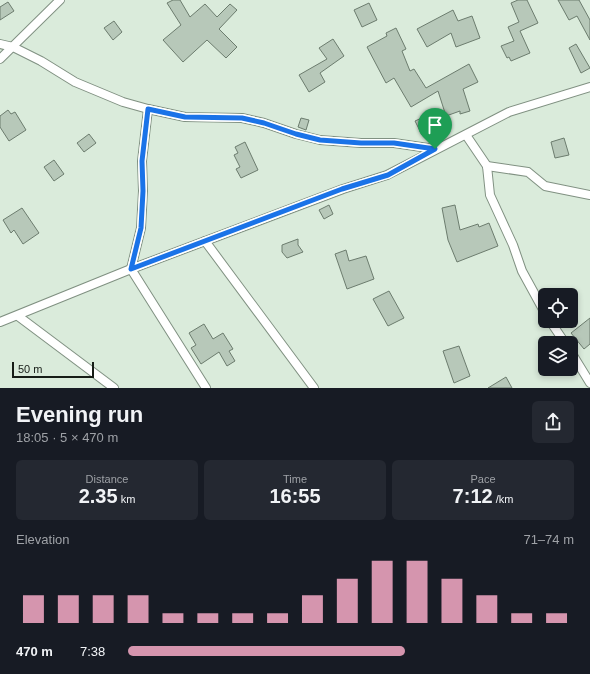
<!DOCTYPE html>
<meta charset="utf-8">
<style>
body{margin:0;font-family:Helvetica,sans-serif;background:#242831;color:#f1f3f6;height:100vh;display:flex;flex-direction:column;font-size:15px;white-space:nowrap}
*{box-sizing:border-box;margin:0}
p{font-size:13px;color:#9ea1a6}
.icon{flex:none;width:22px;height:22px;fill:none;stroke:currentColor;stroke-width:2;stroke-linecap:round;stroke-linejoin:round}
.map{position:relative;height:388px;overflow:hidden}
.drawer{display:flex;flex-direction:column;background:#171b24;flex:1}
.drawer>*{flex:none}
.fabs{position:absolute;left:538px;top:288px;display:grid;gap:8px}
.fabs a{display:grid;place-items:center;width:40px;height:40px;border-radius:6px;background:#171b24;box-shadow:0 2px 6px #0003;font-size:20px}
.scale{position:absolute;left:12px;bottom:10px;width:82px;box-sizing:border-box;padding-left:4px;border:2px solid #171d17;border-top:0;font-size:11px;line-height:14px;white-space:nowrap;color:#171d17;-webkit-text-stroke:3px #daebdb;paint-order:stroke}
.pin{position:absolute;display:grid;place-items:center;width:34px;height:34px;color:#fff;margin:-41px -17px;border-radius:50% 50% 50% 0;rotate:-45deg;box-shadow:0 0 4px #0007}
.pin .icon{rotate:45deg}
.round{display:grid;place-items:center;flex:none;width:42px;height:42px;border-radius:6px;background:#242831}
.head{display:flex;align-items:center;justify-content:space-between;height:68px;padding:0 16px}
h1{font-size:22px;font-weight:600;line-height:30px}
.stats{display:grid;grid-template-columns:repeat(3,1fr);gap:6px;height:68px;padding:4px 16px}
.stats div{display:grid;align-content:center;border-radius:6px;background:#242831;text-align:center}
.stats b{font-size:20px;font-weight:600}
.stats small{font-size:11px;font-weight:400}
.stats p{font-size:11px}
.chart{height:112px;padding:8px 16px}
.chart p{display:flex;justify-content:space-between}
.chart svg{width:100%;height:72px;margin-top:4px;stroke:#d595ae;stroke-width:6}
ul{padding:0 16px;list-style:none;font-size:13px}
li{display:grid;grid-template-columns:64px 48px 1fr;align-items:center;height:30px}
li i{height:10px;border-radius:5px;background:#d595ae}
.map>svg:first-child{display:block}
.building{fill:#b7c8b9;stroke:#6c7c6e}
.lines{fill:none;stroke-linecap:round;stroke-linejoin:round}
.street-casing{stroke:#809182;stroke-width:10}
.street{stroke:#fff;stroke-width:8}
.route-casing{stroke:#fff;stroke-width:8}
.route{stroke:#1a73e8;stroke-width:5}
</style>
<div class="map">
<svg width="590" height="388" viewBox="0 0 590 388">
<rect width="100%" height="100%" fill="#daebdb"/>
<g class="building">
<polygon points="173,0 180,0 190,17 205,4 217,17 230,4 237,10 219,29 237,47 226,58 207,40 183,62 163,40 181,25 167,3"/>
<polygon points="518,0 527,0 538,23 520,31 530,53 511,61 509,57 507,58 501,46 514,41 508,27 519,22 511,3"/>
<polygon points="558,0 579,0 590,20 590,40 577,16 569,20"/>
<polygon points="8,2 14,11 0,20 0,7"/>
<polygon points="369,3 377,20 362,27 354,10"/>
<polygon points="453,10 458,21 472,16 480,38 456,47 451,33 427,47 417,29"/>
<polygon points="114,21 122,32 113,40 104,28"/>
<polygon points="396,28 406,49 402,51 410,71 414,69 426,88 469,64 478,82 463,89 470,111 460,114 460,111 446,116 438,91 411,107 394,78 386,83 367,47 387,36 386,33"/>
<polygon points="333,39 344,56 320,73 325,82 309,92 299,75 327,59 319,48"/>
<polygon points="576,44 590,68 581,73 569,48"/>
<polygon points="8,110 11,114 15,112 26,130 9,141 0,127 0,116"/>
<polygon points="424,117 430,131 422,135 415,121"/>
<polygon points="301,118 309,120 306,130 298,127"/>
<polygon points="89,134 96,143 84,152 77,143"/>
<polygon points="564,138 569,155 555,158 551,142"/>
<polygon points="245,142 258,170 241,178 236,169 240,167 234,155 238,153 235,147"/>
<polygon points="54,160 64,174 54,181 44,167"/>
<polygon points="329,205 333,214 324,219 319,210"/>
<polygon points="455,205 460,230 478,224 479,227 489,223 498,246 457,262 448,240 442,208"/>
<polygon points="22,208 39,233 23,244 14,230 11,233 3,220"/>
<polygon points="298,239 298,245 303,252 287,258 282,252 282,245"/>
<polygon points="346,250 349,261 366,256 374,279 347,289 335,254"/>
<polygon points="389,291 404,318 388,326 373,299"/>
<polygon points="590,318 590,344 584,349 571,333"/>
<polygon points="204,324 213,339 223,333 233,349 229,351 235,361 227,366 219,352 201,364 191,348 196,345 189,333"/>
<polygon points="459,346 470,376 454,383 443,351"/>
<polygon points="506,377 512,388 488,388"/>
</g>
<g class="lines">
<defs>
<g id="street">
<polyline points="0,44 13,47 41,61 75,82 123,102 148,109 185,117 242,118 264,123 296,134 320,140 361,143 394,143 435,149"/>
<polyline points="0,59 60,0"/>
<polyline points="148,109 142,161 143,191 141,228 131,269 206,388"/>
<polyline points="466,135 487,166 490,195 513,245 522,271 545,313"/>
<polyline points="487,166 528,172 545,186 590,195"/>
<polyline points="205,241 314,388"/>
<polyline points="18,316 114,388"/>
<polyline points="550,321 565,343"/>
<polyline points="0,322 131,269 343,189 387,175 509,112 590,87"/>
<polyline points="571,352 590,383"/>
</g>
</defs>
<use href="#street" class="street-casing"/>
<use href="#street" class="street"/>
</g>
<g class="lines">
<defs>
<polygon id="route" points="148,109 185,117 242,118 264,123 296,134 320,140 361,143 394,143 435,149 388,175 342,189 131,269 141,228 143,191 142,161"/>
</defs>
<use href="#route" class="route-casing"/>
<use href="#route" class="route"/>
</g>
</svg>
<div class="fabs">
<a><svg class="icon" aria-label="locate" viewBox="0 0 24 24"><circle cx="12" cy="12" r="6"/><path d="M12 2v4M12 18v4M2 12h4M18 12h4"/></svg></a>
<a><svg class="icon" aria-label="layers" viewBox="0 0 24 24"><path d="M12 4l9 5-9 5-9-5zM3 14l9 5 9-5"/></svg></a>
</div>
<div class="scale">50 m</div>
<div class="pin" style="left:435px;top:149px;background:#1e9e55"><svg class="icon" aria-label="arrive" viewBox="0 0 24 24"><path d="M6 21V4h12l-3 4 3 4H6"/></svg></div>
</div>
<section class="drawer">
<div class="head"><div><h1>Evening run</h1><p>18:05 · 5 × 470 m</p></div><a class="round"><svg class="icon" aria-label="share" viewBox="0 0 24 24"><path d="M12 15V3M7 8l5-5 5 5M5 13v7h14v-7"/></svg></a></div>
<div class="stats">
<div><p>Distance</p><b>2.35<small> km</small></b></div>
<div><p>Time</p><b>16:55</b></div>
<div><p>Pace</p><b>7:12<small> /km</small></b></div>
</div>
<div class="chart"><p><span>Elevation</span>71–74 m</p>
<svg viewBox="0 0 160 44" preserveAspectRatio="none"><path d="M5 44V27M15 44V27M25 44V27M35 44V27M45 44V38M55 44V38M65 44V38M75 44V38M85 44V27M95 44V17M105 44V6M115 44V6M125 44V17M135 44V27M145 44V38M155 44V38"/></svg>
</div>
<ul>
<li><b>470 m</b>7:38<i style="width:62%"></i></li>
</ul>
</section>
